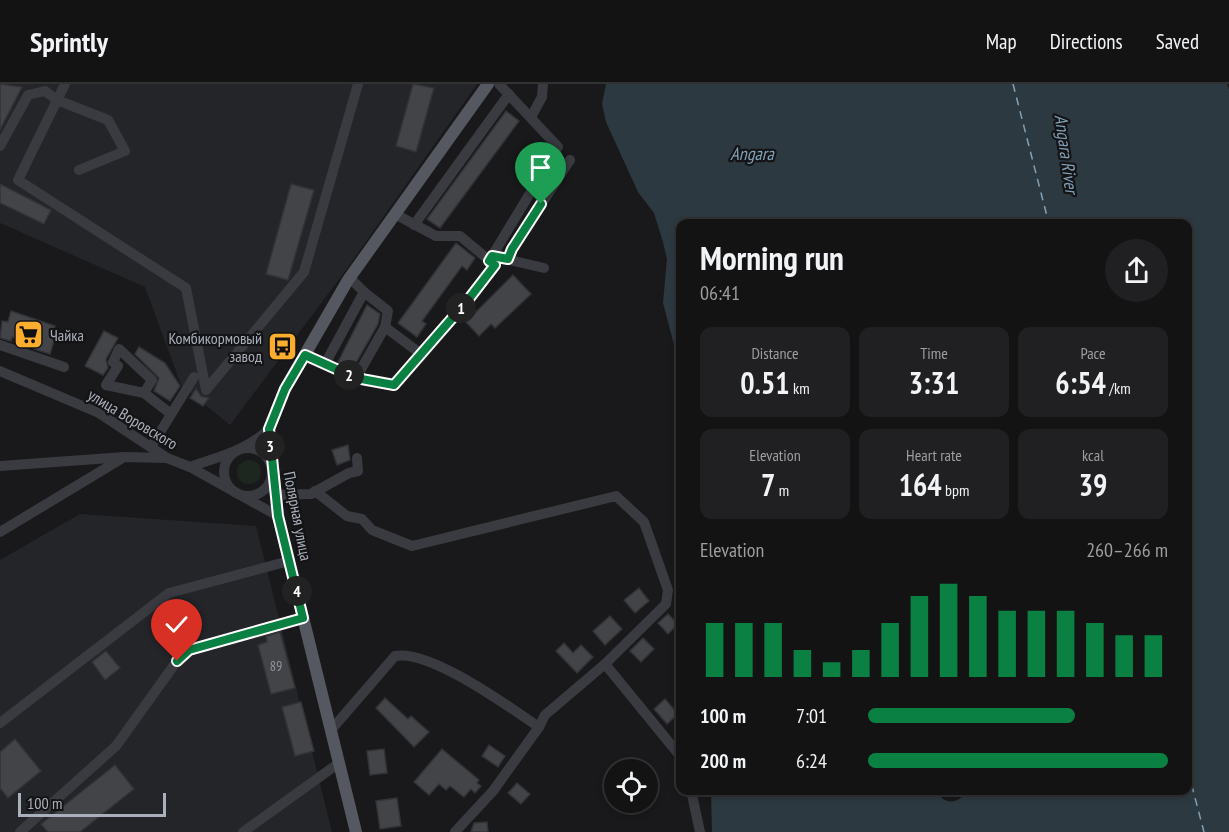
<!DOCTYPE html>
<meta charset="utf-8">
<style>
body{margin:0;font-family:"PT Sans Narrow",sans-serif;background:#202022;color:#f1f3f6;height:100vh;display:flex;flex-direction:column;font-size:22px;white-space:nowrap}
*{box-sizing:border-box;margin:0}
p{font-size:20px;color:#9d9ea0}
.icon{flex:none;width:33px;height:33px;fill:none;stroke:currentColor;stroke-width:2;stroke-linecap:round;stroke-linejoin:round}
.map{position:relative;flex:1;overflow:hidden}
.panel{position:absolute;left:676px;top:135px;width:516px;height:576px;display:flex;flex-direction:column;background:#131314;border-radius:12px;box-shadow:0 3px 9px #0003,0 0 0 2px #323234}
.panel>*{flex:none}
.fabs{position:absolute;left:604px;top:675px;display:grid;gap:12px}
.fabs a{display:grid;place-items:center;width:54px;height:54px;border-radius:50%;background:#131314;box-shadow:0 3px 9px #0003,0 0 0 2px #323234;font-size:30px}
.scale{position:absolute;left:18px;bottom:15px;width:148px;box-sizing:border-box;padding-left:6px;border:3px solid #aab0bb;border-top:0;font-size:16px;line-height:21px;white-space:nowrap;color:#aab0bb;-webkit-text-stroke:4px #141416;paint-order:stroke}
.pin{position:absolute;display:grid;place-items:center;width:51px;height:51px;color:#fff;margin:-62px -26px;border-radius:50% 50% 50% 0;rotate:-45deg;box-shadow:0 0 6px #0007}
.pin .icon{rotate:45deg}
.km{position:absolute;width:30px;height:30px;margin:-15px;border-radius:50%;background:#222;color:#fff;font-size:16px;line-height:30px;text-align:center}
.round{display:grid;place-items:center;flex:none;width:63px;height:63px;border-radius:32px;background:#202022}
.headline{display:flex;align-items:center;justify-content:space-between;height:102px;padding:0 24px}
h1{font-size:33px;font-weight:600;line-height:45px}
.stats{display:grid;grid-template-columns:repeat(3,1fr);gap:9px;height:102px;padding:6px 24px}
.stats div{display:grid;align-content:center;border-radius:12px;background:#202022;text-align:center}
.stats b{font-size:30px;font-weight:600}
.stats small{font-size:16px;font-weight:400}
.stats p{font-size:16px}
.chart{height:168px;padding:12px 24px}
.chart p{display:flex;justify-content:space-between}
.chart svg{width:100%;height:108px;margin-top:6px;stroke:#0b8043;stroke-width:6}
ul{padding:0 24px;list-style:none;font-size:20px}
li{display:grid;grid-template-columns:96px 72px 1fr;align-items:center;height:45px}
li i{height:15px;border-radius:8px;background:#0b8043}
header{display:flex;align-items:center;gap:36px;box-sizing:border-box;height:84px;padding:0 30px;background:#131314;border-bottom:2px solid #323234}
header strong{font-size:28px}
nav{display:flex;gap:33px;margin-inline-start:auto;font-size:21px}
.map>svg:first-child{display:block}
.built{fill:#242528}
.green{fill:#1e271f}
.water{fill:#2d3940}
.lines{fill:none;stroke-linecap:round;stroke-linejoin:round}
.ferry{stroke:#80a1b8;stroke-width:1.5;stroke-dasharray:8 6;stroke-linecap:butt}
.building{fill:#434448;stroke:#323337;stroke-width:1.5}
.minor{stroke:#393b40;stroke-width:10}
.major{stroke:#555860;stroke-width:12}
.route-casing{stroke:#fff;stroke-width:12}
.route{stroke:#0b8043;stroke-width:8}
.labels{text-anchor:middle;stroke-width:4.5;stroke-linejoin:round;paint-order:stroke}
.number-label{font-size:14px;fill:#90959e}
.poi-label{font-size:16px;fill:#aab0bb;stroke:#141416;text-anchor:start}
.street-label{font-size:16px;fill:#aab0bb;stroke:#141416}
.water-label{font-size:18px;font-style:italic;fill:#80a1b8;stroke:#141416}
</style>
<header>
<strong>Sprintly</strong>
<nav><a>Map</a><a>Directions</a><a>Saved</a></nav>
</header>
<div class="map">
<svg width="1229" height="748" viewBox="0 0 1229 748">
<rect width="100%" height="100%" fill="#19191b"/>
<g class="built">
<polygon points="0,0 477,0 346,186 230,341 181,301 145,203 0,139"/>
<polygon points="80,430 256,442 332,748 0,748 0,476"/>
</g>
<circle class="green" cx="249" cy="388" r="12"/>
<path class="water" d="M606,0H1227L1229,6V748H712L711,707H936C945,721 957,721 967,707L1188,706V140H681V287L663,219L667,175L663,158L654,129L638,108L606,38L602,20Z"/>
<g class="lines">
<g class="ferry">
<polyline points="1013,0 1049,140"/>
<polyline points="1188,687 1204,748"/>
</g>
</g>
<g class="building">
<polygon points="0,0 22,3 0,46"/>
<polygon points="413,0 434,4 416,68 396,62"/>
<polygon points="506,27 519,37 440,144 427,135"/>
<polygon points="0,100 51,126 44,140 0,119"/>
<polygon points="291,100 314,106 288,196 266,190"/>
<polygon points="456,159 475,174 467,186 462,182 422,237 426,240 417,253 398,239"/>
<polygon points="513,191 531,210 495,244 491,240 479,252 466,238"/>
<polygon points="367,221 380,230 378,240 353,284 338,278"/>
<polygon points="11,227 55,242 51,253 55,254 50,270 34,265 35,261 12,253 11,257 0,254 2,237 8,238"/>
<polygon points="104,247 118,254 106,275 108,284 103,291 85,282"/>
<polygon points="139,263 165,279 180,302 170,317 154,307 159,294 135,270"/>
<polygon points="196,305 201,312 209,314 203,322 190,314"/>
<polygon points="348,361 350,376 337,381 332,366"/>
<polygon points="639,504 649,517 635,529 624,516"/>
<polygon points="668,530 678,540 668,550 658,539"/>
<polygon points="610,532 622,545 605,561 593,547"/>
<polygon points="280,548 295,604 271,610 258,561 267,558 266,552"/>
<polygon points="643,554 654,565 641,578 630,567"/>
<polygon points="564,559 573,569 581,561 593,573 577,589 556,567"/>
<polygon points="106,567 120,584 105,596 92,578"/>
<polygon points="385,614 408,635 411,632 429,648 414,663 376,624"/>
<polygon points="665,615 678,630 667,640 654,625"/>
<polygon points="301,618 314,667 295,672 282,623"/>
<polygon points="15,655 41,687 8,714 0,704 0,668"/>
<polygon points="489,661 505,672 498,683 482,672"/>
<polygon points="384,665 387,689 370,691 367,667"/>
<polygon points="442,665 479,696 477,699 481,702 475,709 471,705 464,713 450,702 446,706 439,700 429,711 414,698"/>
<polygon points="115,681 134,705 80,748 48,748 41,740"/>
<polygon points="517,699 530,710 521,720 508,709"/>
<polygon points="397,714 401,742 380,745 376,717"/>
<polygon points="487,738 488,748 471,748 474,739"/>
</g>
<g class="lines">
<g class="minor">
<polyline points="65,0 18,96 186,204 206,306 304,188 358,0"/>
<polyline points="531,33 542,13 543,0"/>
<polyline points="0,62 28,11 45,7 57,16 108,36 125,67 79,86"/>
<polyline points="414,141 509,10"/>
<polyline points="492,172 544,184"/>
<polyline points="508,175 512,165 570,76"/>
<polyline points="489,177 558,63 499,0"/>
<polyline points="364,208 388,227 385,243 421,270"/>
<polyline points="0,261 64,283"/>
<polyline points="305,271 356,294 394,301 468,216 495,181 460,152 436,152 395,130"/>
<polyline points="325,280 364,208 349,193"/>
<polyline points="0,287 99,329 167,374 190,383 278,432"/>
<polyline points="356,294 385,243"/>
<polyline points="144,309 106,301 118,282 113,278 119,265 152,296 144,309 171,330"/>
<polyline points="151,363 194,293"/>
<circle cx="248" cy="388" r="24"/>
<polyline points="0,382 124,373 167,374"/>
<path d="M190,383C218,373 248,366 269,345"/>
<polyline points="315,407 347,432 362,435 372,446 412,462 616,412 644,438 668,506 666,520 605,580"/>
<polyline points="275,411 311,410 349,389 358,387 357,374"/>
<polyline points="0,448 121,375"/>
<polyline points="0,639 169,509 289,477"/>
<path d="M331,646L395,572C430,565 509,623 539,643L545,631L605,580L681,673"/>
<polyline points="691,706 700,748"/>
<polyline points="20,748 116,662 177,577 189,566 303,534"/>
<polyline points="243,748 339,679"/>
<polyline points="455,748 493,707 539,643"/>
</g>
<polyline class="major" points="356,748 278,432 269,345 285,305 348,196 488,0"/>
</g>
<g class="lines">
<defs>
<polyline id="route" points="177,577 189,566 303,534 278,432 269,345 285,305 305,271 356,294 394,301 468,216 495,181 489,177 492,172 508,175 512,165 541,120"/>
</defs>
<use href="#route" class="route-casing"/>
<use href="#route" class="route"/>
</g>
<defs>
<symbol id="supermarket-square" viewBox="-11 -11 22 22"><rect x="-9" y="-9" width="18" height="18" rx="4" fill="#fdad2e" stroke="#141416"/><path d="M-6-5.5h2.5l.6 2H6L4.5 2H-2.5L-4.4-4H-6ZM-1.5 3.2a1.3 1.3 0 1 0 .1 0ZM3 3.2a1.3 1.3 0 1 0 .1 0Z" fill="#111"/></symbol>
<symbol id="bus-square" viewBox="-11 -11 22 22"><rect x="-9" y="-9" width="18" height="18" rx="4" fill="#fdad2e" stroke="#141416"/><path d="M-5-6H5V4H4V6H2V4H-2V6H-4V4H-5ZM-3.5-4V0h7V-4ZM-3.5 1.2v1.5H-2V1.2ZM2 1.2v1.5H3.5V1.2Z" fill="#111"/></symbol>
</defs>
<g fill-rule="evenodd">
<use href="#supermarket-square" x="12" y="234" width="33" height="33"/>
<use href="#bus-square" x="266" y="246" width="33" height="33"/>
</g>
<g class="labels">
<g class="number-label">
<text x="276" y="587">89</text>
</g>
<g class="poi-label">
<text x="50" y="257">Чайка</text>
<text x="262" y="260" text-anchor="end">Комбикормовый<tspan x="262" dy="18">завод</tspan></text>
</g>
<g class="street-label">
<text transform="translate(133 335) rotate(31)" y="6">улица Воровского</text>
<text transform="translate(298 432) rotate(79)" y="6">Полярная улица</text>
</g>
<g class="water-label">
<text x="752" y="76">Angara</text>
<text transform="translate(1066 70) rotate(82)" y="6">Angara River</text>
</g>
</g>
</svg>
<div class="fabs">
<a><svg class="icon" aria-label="locate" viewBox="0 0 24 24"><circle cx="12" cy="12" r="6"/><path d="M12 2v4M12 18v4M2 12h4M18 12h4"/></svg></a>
</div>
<div class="scale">100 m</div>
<div class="pin" style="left:541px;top:120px;background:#1e9e55"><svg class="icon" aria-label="arrive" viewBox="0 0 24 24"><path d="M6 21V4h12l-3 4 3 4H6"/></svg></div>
<div class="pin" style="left:177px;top:577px;background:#d93025"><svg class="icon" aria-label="check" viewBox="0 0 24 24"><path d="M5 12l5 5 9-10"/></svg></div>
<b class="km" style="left:461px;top:224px">1</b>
<b class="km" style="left:349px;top:291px">2</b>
<b class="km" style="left:270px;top:362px">3</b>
<b class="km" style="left:297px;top:507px">4</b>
<section class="panel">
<div class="headline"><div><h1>Morning run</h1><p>06:41</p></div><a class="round"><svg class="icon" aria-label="share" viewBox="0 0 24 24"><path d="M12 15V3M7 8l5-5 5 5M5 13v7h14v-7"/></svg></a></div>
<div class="stats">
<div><p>Distance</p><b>0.51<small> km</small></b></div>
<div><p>Time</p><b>3:31</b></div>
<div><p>Pace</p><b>6:54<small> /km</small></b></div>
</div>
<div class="stats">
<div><p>Elevation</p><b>7<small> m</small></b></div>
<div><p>Heart rate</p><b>164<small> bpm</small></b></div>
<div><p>kcal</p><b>39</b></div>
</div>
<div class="chart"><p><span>Elevation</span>260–266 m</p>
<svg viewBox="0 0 160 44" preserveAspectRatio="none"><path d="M5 44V22M15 44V22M25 44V22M35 44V33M45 44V38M55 44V33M65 44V22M75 44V11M85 44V6M95 44V11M105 44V17M115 44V17M125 44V17M135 44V22M145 44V27M155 44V27"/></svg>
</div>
<ul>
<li><b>100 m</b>7:01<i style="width:69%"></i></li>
<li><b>200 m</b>6:24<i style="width:100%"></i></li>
</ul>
</section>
</div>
